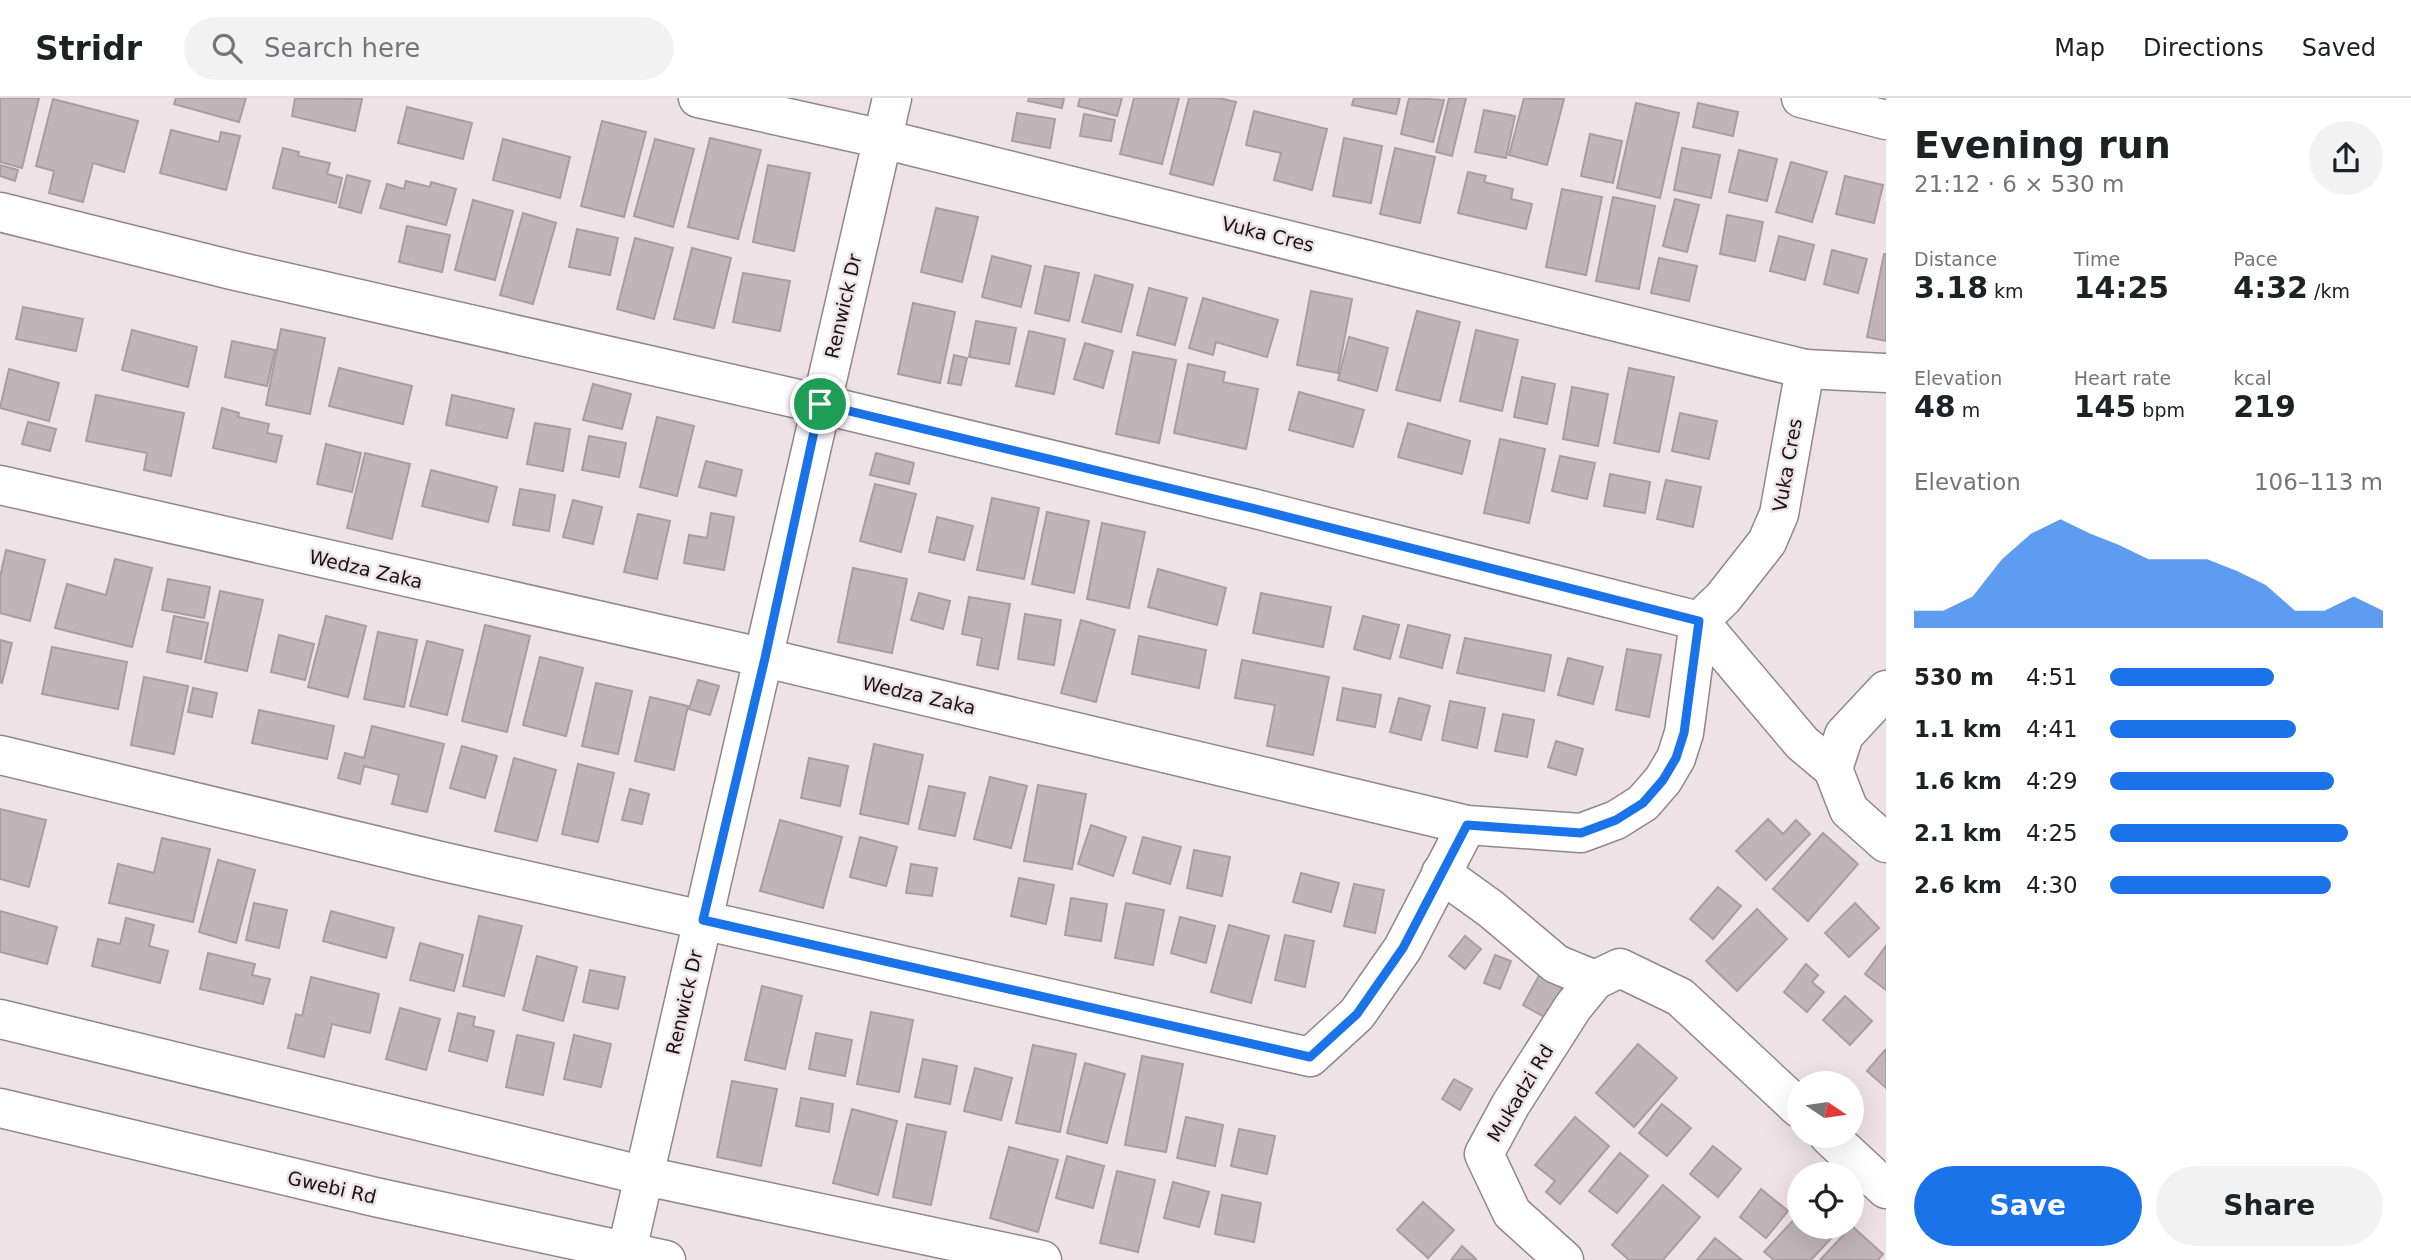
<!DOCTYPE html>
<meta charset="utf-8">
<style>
body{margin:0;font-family:"DejaVu Sans",sans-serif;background:#f2f2f2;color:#202124;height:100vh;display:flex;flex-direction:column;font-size:26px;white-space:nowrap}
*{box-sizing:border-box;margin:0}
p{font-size:23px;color:#757577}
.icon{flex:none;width:38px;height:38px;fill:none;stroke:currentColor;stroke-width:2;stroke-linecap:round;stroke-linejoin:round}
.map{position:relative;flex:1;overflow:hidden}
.panel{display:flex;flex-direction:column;background:#fff;width:525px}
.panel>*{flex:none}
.needle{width:46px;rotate:103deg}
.tools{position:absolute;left:1787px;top:973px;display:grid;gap:14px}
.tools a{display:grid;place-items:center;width:77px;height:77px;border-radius:50%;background:#fff;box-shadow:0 7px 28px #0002;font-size:35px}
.pin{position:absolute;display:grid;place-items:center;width:60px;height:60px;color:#fff;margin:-30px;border:4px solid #fff;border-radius:50%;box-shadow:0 2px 7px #0007}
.round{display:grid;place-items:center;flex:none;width:74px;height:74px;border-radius:37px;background:#f2f2f2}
.head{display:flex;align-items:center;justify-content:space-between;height:119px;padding:0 28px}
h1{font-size:38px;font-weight:700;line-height:52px}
.metrics{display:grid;grid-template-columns:repeat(3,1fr);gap:10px;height:119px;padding:7px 28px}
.metrics div{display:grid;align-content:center}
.metrics b{font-size:30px;font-weight:700}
.metrics small{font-size:19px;font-weight:400}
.metrics p{font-size:19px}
.chart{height:196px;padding:14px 28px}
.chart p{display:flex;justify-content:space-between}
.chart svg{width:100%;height:126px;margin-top:7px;fill:#1a73e8;opacity:.7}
.cta{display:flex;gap:14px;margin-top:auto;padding:14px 28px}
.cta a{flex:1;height:80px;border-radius:42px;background:#1a73e8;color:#fff;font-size:28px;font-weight:700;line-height:80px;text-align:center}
.cta a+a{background:#f2f2f2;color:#202124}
ul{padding:0 28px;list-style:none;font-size:23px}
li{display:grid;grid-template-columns:112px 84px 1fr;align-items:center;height:52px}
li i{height:18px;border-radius:9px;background:#1a73e8}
header{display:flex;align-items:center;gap:42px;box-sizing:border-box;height:98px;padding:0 35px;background:#fff;border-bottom:2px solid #e0e0e0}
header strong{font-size:33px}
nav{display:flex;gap:38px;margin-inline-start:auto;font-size:24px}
.search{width:490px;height:63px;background:#f2f2f2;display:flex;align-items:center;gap:18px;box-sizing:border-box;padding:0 24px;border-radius:38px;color:#757577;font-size:26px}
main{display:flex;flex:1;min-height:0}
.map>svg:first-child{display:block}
.building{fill:#c1b4b9;stroke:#a99da1;stroke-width:2}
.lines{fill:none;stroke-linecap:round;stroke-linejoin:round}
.minor-casing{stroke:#92868a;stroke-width:41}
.minor{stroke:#fff;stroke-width:38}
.route-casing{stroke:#fff;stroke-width:14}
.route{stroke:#1a73e8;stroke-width:9}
.labels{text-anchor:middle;stroke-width:5;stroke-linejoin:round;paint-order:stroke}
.street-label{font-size:19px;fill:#181315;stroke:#efe2e6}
</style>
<header>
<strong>Stridr</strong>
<div class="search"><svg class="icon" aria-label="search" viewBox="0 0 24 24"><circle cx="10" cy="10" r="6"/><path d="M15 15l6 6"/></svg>Search here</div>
<nav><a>Map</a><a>Directions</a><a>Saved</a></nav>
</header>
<main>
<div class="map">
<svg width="1886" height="1162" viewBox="0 0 1886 1162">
<rect width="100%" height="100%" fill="#efe2e6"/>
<g class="building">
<polygon points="0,0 39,0 22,70 0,64"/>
<polygon points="176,0 246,0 239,24 174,6"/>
<polygon points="295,0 362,1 355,33 292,18"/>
<polygon points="1029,0 1064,0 1062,10 1028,3"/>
<polygon points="1080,0 1122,0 1117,18 1078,8"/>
<polygon points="1134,0 1179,0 1162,66 1120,56"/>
<polygon points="1189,0 1219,0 1236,4 1213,87 1170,76"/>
<polygon points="1354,0 1400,0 1396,16 1352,7"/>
<polygon points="1409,0 1444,2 1433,44 1401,36"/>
<polygon points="1449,0 1466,0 1452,58 1436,54"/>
<polygon points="1524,0 1564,1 1547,67 1509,57"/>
<polygon points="53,1 138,23 124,74 93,65 83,104 49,95 54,73 36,68"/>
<polygon points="1636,5 1679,15 1660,100 1617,90"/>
<polygon points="1698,5 1738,14 1733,38 1693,29"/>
<polygon points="407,9 472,25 463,61 398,45"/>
<polygon points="1484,12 1515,18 1506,60 1475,54"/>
<polygon points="1254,13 1327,31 1312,92 1274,82 1281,55 1246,47"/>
<polygon points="1017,15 1055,21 1050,50 1012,43"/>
<polygon points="1084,16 1115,22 1111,43 1080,38"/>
<polygon points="602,23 646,34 624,119 581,108"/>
<polygon points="171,32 219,44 221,34 240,38 226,92 160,75"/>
<polygon points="1590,36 1622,43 1613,85 1581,78"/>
<polygon points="710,40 761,52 738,141 688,129"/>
<polygon points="1344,40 1382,48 1371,105 1333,98"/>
<polygon points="503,41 570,59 560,100 493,82"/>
<polygon points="655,41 694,51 673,129 634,118"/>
<polygon points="283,50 299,54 298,58 330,65 327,76 342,80 336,105 273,90"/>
<polygon points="1395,50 1435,59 1420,125 1380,116"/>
<polygon points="1682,50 1720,57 1711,100 1674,92"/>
<polygon points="1739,52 1777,61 1767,103 1729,94"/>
<polygon points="1791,64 1827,74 1812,124 1776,114"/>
<polygon points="0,67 18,72 15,83 0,78"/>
<polygon points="768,67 810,75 794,153 753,144"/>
<polygon points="1468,74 1486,78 1484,84 1513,91 1511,101 1532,106 1526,131 1458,115"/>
<polygon points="347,77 370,83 361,115 339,109"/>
<polygon points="1845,78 1883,87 1874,125 1836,116"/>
<polygon points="406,83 430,89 431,84 456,91 446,127 380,110 387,86 404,91"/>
<polygon points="1562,91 1602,99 1586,177 1546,169"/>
<polygon points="1613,99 1655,108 1639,191 1596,183"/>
<polygon points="1675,101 1699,107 1687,154 1663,148"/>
<polygon points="473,102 513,113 495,182 455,172"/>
<polygon points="936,110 978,119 962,184 921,174"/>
<polygon points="523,115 556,125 533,206 500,197"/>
<polygon points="1727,117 1763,124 1755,163 1720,156"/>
<polygon points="407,128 450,137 442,174 399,164"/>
<polygon points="577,131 618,140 610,177 569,169"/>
<polygon points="1779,138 1814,147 1805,182 1770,173"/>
<polygon points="635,140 673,150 654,221 617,211"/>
<polygon points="692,150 731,160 714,230 674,221"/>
<polygon points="1832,152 1867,161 1858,195 1824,186"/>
<polygon points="1884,156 1886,156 1886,243 1867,239"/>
<polygon points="992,158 1031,168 1021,209 982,199"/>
<polygon points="1659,160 1697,168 1689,203 1651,195"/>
<polygon points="1045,168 1079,175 1069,223 1035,215"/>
<polygon points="743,175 790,183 780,233 733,224"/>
<polygon points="1095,177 1133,187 1121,234 1082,224"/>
<polygon points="1149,190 1187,200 1175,247 1137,237"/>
<polygon points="1311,193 1352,201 1338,275 1297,267"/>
<polygon points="1203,200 1278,222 1267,259 1216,244 1213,257 1189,250"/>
<polygon points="913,205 955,214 940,285 898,276"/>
<polygon points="23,209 83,221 76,253 16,241"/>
<polygon points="1417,213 1460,224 1440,303 1396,292"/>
<polygon points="976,223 1016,230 1009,266 969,259"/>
<polygon points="281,231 325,240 310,316 266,307"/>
<polygon points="132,232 197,249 188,289 122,272"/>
<polygon points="1476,232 1518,242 1502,313 1460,303"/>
<polygon points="1029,233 1065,241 1054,296 1016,288"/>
<polygon points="1349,239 1388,250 1377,293 1338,282"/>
<polygon points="232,243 275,252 267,288 225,279"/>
<polygon points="1085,245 1113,253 1103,290 1074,281"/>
<polygon points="1133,254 1176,262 1159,345 1116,336"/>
<polygon points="954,257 967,260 961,287 948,285"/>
<polygon points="1188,266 1225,274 1223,284 1258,291 1246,351 1174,335"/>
<polygon points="339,270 412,288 403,326 329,308"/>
<polygon points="1629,270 1674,279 1659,354 1614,345"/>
<polygon points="9,271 59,285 49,323 0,310"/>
<polygon points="1522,279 1555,286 1547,326 1514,319"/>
<polygon points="593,286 631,296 622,331 583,322"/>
<polygon points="1572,289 1608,296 1598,348 1563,341"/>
<polygon points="1299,294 1364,312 1353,349 1289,332"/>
<polygon points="96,297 184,315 171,378 144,372 147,355 86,343"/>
<polygon points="452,297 514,311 507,340 446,327"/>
<polygon points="222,310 239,315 238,319 269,326 267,335 282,338 276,364 213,350"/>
<polygon points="1680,315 1717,323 1709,361 1672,353"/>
<polygon points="657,319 694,328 677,398 640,389"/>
<polygon points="28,324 56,331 50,353 22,346"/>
<polygon points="535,325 570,331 563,373 527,366"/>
<polygon points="1408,325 1470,343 1462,376 1398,359"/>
<polygon points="589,338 626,345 619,379 582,372"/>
<polygon points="1500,341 1545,351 1529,425 1484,415"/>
<polygon points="326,346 361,355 352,394 317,386"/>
<polygon points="365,355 410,366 392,441 347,430"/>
<polygon points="876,355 914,365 909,386 870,377"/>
<polygon points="1560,358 1595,365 1587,401 1552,393"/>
<polygon points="706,363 742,372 736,398 699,389"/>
<polygon points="431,372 497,389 488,424 422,408"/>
<polygon points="1610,376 1650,384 1645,415 1604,408"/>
<polygon points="1666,382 1701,389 1693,429 1657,421"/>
<polygon points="875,386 916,396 901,454 860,443"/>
<polygon points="520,391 555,397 549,433 513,427"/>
<polygon points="992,400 1039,410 1024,481 977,472"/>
<polygon points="573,402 602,409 593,446 563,439"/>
<polygon points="1047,414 1089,423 1074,495 1032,486"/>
<polygon points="711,415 734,419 724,472 684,465 689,437 707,440"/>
<polygon points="638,416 670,423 657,481 624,474"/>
<polygon points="937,419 973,428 964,462 929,454"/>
<polygon points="1102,425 1145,434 1129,510 1087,501"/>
<polygon points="6,452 45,462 30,523 0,515 0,479"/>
<polygon points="115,461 152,470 132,549 55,530 67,486 106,497"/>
<polygon points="853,470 907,481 892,555 838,544"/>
<polygon points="1158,471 1226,490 1217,527 1148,509"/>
<polygon points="168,481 210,489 204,520 162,512"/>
<polygon points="220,493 263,502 247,573 205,564"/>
<polygon points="919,495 950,503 943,531 911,522"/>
<polygon points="1261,495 1331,509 1323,549 1253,535"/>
<polygon points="969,499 1010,506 998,571 977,567 982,540 962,536"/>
<polygon points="1025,516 1061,522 1054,567 1018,561"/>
<polygon points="174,518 208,525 201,561 167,554"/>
<polygon points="326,518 366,528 348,599 308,589"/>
<polygon points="1363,518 1399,527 1390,561 1354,551"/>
<polygon points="1081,522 1115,532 1096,604 1061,595"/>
<polygon points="485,527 530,538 507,634 462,623"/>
<polygon points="1408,527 1450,537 1442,570 1400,559"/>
<polygon points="378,534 417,542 404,609 364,601"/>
<polygon points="279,537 314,546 305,582 271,574"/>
<polygon points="1139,538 1206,552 1199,590 1132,576"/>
<polygon points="1465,540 1551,557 1544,593 1457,575"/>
<polygon points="0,542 12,545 2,585 0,584"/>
<polygon points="427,543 463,552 447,617 410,608"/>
<polygon points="52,549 127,564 118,611 42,596"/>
<polygon points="1627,551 1661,557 1649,619 1616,612"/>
<polygon points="540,559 583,570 566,638 523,627"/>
<polygon points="1568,560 1603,569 1593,606 1558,597"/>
<polygon points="1242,562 1329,579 1313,657 1267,648 1275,607 1235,600"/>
<polygon points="144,579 188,588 174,656 131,647"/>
<polygon points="698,582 719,588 710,617 689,611"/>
<polygon points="596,585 632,593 618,656 582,648"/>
<polygon points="193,590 217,595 212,619 188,614"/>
<polygon points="1343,590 1381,597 1375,629 1337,622"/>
<polygon points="650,599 688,608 674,672 635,663"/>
<polygon points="1399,600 1430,608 1421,642 1390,634"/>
<polygon points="1450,603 1485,610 1477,650 1442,642"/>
<polygon points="259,612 334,628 327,661 252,645"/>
<polygon points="1503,616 1534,622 1527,659 1495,653"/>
<polygon points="372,628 444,646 427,714 392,706 399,677 364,668 360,686 338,680 345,655 364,660"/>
<polygon points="1556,643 1583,651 1576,677 1548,669"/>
<polygon points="874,646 923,657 908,726 860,716"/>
<polygon points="462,648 497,658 485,700 450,690"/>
<polygon points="514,660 556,672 537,743 495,733"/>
<polygon points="809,660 848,668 840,708 801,700"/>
<polygon points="578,666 614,675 598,744 562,736"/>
<polygon points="990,679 1027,688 1011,750 974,741"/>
<polygon points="1038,687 1086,696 1072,771 1024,763"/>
<polygon points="929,688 965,695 955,738 919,731"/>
<polygon points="630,691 649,696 642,726 622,722"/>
<polygon points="0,711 46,722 29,789 0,781"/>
<polygon points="1768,721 1783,736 1796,722 1810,736 1766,782 1736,753"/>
<polygon points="780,722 842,739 823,810 760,793"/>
<polygon points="1091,727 1126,739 1113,778 1078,766"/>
<polygon points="1823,735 1858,766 1808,823 1773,791"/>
<polygon points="860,739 897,749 886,788 850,779"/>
<polygon points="1143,739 1181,749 1170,786 1133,775"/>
<polygon points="162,740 210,751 193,824 109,805 118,766 154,775"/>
<polygon points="1194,752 1230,759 1222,798 1187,790"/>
<polygon points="218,762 255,772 236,845 199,834"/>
<polygon points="911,766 937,770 932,798 906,795"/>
<polygon points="1301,775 1339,785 1331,814 1293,804"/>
<polygon points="1019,780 1054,787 1046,826 1011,818"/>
<polygon points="1354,786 1384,792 1375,835 1344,828"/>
<polygon points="1718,789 1741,808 1713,841 1690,821"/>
<polygon points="1071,800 1107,806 1101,843 1065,837"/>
<polygon points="254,805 287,812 279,850 246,842"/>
<polygon points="1126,805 1164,812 1153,867 1115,860"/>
<polygon points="1855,805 1879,830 1849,859 1825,835"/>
<polygon points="1757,811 1787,841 1737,893 1706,863"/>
<polygon points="0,813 57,829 47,866 0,854"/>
<polygon points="331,813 394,830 386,860 323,843"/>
<polygon points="479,818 522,828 504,898 463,888"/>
<polygon points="1180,819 1215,828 1206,865 1171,855"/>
<polygon points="126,820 154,827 149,848 168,853 160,885 92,868 98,841 120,846"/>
<polygon points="1229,827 1269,838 1251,905 1211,894"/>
<polygon points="1285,837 1314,843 1305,889 1275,882"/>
<polygon points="1465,838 1481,851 1465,871 1449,858"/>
<polygon points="420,845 463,857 454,893 410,882"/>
<polygon points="1886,848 1886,892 1865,876"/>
<polygon points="208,855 255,866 252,877 270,881 263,906 200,891"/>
<polygon points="1495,857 1511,863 1500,891 1484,885"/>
<polygon points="537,858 577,869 563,923 523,912"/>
<polygon points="1806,866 1818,877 1812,884 1824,894 1807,914 1784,894"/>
<polygon points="1543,870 1566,882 1546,920 1523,907"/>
<polygon points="590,872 625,879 618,911 583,904"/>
<polygon points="311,879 379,896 370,935 332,926 324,959 288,950 296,916 302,918"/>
<polygon points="762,888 802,898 785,971 745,962"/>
<polygon points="1845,898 1872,923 1850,947 1823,922"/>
<polygon points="400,910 440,921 426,972 386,961"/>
<polygon points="871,914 913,922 899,994 857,986"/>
<polygon points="458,915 475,919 473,928 494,933 487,963 449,953"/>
<polygon points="816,935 852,942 845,978 809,971"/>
<polygon points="517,937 554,945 543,997 506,989"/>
<polygon points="574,937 611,946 601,989 564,981"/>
<polygon points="1638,946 1677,980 1634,1029 1596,995"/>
<polygon points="1033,947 1076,956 1060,1034 1016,1025"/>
<polygon points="1885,952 1886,954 1886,990 1867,973"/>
<polygon points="1142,958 1183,966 1166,1054 1125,1047"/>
<polygon points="923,961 957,968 950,1006 915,999"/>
<polygon points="1085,965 1125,976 1107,1045 1067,1035"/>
<polygon points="975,970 1012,980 1001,1022 964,1013"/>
<polygon points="1454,981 1472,991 1460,1012 1442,1001"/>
<polygon points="732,983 777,991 761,1068 717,1059"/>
<polygon points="801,1000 833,1006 829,1034 796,1028"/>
<polygon points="1662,1006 1691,1030 1667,1058 1639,1035"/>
<polygon points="852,1011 897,1023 878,1097 833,1085"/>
<polygon points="1186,1019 1223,1027 1215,1068 1177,1060"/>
<polygon points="1575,1019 1609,1048 1560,1106 1546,1094 1555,1083 1535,1067"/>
<polygon points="907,1026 946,1034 931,1107 893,1099"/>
<polygon points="1239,1031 1275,1038 1267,1076 1231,1068"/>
<polygon points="1713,1048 1741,1071 1718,1099 1690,1076"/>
<polygon points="1009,1049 1058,1062 1038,1134 990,1120"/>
<polygon points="1620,1055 1648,1078 1617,1115 1589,1093"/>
<polygon points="1067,1058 1104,1068 1093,1110 1056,1100"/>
<polygon points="1117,1073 1155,1082 1138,1154 1100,1145"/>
<polygon points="1173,1084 1209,1094 1199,1129 1164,1120"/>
<polygon points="1663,1087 1700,1119 1663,1162 1629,1162 1612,1147"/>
<polygon points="1761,1091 1788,1113 1766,1140 1740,1119"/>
<polygon points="1222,1097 1261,1105 1254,1144 1215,1136"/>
<polygon points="1423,1104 1454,1132 1428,1160 1397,1132"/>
<polygon points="1799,1116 1799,1129 1835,1129 1839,1132 1811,1162 1774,1162 1764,1154"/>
<polygon points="1852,1128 1883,1156 1878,1162 1820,1162"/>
<polygon points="1715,1140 1742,1162 1697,1162"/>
<polygon points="1462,1148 1476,1161 1475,1162 1451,1162"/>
</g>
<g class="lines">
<defs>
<g id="minor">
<polyline points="698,0 883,41 1805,271 1779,416 1767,444 1723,500 1699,523"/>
<polyline points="1801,0 1886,22"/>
<polyline points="0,114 232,172 820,306 1256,411 1699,523"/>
<polyline points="1805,271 1886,275"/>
<polyline points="0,387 765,560 1467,727 1581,735 1616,722 1643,705 1663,682 1676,660 1684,635 1699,523"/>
<polyline points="1699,523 1802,645 1833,671"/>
<polyline points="1886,592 1844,637 1833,671 1849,712 1886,745"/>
<polyline points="0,657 440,763 1310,959 1357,916 1403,850 1467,727"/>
<polyline points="1441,775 1491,811 1556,866 1595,882"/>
<polyline points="0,921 645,1078 1042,1162"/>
<polyline points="0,1010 375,1099 666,1162"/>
<polyline points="1829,1038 1886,1091"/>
<polyline points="627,1152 892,0"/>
<polyline points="1564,1162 1512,1115 1484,1056 1511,1006 1573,909 1595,882 1620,870 1680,899 1799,1010"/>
</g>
</defs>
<use href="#minor" class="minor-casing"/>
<use href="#minor" class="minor"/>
</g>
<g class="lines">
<defs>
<polygon id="route" points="820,306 1256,411 1699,523 1684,635 1676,660 1663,682 1643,705 1616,722 1581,735 1467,727 1403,850 1357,916 1310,959 703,822 765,560"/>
</defs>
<use href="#route" class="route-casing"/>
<use href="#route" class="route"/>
</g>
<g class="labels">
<g class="street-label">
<text transform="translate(1268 136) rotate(14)" y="7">Vuka Cres</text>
<text transform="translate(843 208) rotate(-77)" y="7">Renwick Dr</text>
<text transform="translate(1787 367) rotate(-80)" y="7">Vuka Cres</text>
<text transform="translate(366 471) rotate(13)" y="7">Wedza Zaka</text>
<text transform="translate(919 597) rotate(13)" y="7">Wedza Zaka</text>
<text transform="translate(684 904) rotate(-77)" y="7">Renwick Dr</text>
<text transform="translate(1520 995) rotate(-59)" y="7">Mukadzi Rd</text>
<text transform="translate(332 1089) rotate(13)" y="7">Gwebi Rd</text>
</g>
</g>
</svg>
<div class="tools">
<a><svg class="needle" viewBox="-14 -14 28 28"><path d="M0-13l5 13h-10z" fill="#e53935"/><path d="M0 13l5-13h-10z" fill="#757577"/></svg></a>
<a><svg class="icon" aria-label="locate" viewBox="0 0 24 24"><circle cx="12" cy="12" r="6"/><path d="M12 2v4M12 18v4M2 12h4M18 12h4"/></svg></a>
</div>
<div class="pin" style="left:820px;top:306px;background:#1e9e55"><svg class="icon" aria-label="arrive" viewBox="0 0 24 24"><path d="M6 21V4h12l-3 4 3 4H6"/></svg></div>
</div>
<section class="panel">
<div class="head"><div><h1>Evening run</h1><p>21:12 · 6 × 530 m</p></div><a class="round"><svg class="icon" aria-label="share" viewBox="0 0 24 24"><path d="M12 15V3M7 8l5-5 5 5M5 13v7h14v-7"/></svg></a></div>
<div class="metrics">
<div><p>Distance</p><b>3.18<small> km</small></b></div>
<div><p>Time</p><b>14:25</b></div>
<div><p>Pace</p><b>4:32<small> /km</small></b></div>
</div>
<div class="metrics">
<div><p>Elevation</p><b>48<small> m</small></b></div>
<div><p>Heart rate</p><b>145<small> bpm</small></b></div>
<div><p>kcal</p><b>219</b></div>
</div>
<div class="chart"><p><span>Elevation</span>106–113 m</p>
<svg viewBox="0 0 160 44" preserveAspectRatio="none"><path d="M0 44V38L10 38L20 33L30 20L40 11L50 6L60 11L70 15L80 20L90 20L100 20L110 24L120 29L130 38L140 38L150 33L160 38V44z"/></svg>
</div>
<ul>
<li><b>530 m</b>4:51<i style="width:60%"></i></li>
<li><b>1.1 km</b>4:41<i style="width:68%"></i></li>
<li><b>1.6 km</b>4:29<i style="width:82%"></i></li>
<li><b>2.1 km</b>4:25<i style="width:87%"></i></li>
<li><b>2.6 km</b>4:30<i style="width:81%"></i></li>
</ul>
<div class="cta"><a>Save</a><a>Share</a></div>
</section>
</main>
